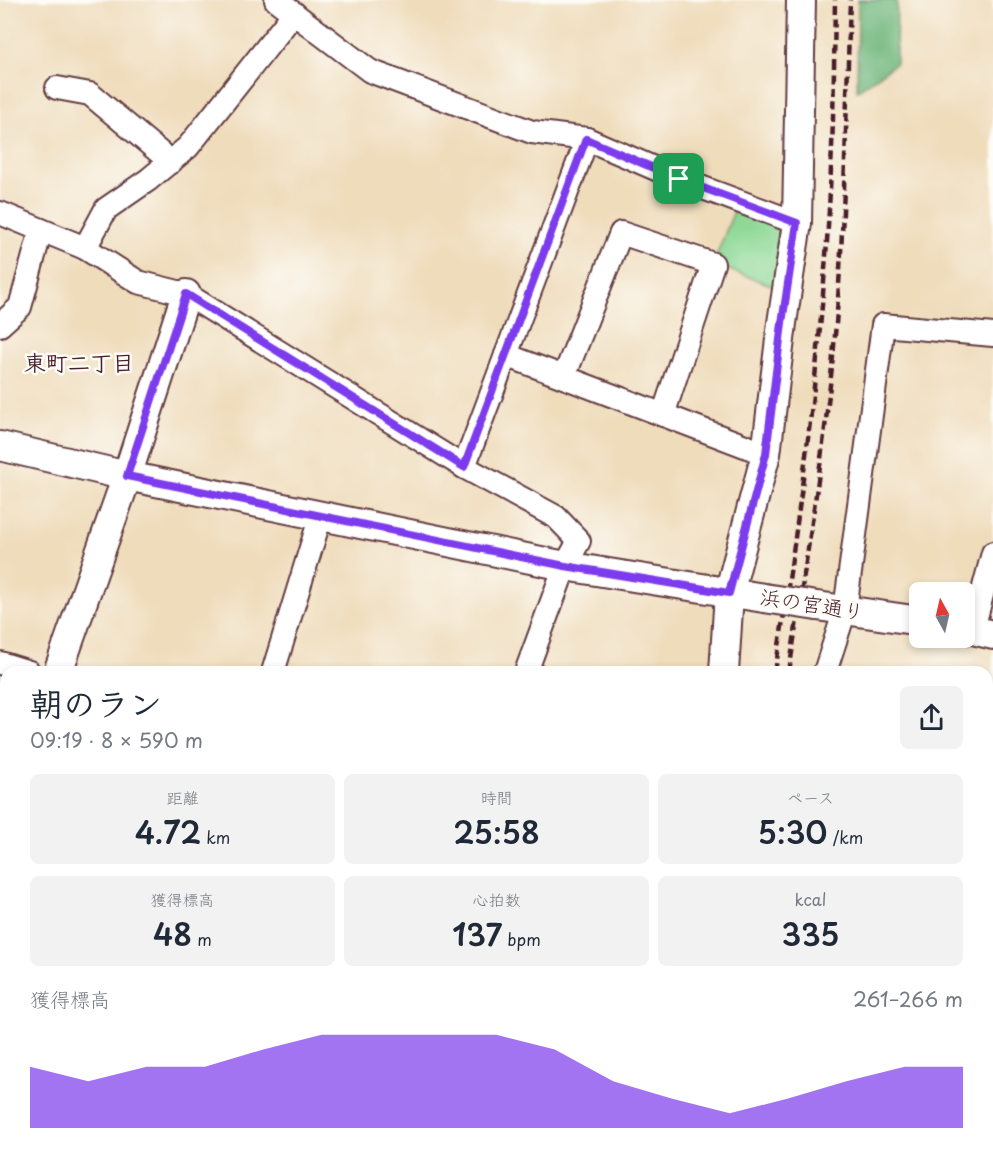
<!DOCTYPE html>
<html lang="ja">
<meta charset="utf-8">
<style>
body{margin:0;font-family:"Playpen Sans","Klee One",sans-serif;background:#f2f2f3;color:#1f2937;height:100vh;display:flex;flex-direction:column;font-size:22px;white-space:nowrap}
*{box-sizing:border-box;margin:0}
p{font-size:20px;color:#747a83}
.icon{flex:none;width:33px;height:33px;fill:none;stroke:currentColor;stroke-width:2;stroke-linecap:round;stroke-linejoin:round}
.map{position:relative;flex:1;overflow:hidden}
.panel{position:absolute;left:0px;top:666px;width:993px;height:488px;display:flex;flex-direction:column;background:#fff;border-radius:18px 18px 0 0;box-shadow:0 3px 9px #0003}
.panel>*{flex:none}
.needle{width:39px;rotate:352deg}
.buttons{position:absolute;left:909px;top:582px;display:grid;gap:12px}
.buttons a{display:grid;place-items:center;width:66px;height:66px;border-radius:9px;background:#fff;box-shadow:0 3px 9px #0003;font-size:30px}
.pin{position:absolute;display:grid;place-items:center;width:51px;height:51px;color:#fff;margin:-26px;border-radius:12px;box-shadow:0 3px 9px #0006}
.round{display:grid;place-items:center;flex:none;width:63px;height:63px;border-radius:9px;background:#f2f2f3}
.overview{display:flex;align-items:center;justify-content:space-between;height:102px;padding:0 30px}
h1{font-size:33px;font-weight:600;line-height:45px}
.metrics{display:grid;grid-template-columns:repeat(3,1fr);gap:9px;height:102px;padding:6px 30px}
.metrics div{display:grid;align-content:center;border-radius:9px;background:#f2f2f3;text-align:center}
.metrics b{font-size:30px;font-weight:600}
.metrics small{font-size:16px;font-weight:400}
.metrics p{font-size:16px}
.chart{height:168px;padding:12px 30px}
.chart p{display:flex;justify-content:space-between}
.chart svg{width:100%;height:108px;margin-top:6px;fill:#7c3aed;opacity:.7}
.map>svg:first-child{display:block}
.green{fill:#8dd895;stroke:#6c7c60;stroke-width:1.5}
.forest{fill:#72b87e;stroke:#5e6c54;stroke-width:1.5}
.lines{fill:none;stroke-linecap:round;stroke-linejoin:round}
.minor-casing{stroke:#633b41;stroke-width:26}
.tertiary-casing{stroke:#633b41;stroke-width:32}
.minor{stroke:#fff;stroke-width:22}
.tertiary{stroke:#fff;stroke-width:28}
.rail{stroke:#4a1f2b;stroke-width:4.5;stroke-dasharray:9 4.5;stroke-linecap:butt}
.tertiary-bridge-casing{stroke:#633b41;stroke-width:32;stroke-linecap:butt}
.tertiary-bridge{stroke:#fff;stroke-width:28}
.route-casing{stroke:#fff;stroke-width:12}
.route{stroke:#7c3aed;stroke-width:8}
.labels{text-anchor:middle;stroke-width:5;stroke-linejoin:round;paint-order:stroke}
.street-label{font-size:21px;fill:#4a1f2b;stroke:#fdfcf7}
.neighbourhood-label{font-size:22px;font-weight:bold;fill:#4a1f2b;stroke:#fdfcf7}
</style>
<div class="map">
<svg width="993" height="1153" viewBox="0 0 993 1153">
<rect width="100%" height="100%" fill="#fdfcf7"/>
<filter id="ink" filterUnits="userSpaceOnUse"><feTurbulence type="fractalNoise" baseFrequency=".0167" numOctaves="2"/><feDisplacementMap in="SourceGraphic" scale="12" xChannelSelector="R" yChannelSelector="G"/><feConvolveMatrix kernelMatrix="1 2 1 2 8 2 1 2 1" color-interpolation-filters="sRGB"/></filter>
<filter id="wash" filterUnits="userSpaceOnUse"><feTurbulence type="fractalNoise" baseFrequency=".008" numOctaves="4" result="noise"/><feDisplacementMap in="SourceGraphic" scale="24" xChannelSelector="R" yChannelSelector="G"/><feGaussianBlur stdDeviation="1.35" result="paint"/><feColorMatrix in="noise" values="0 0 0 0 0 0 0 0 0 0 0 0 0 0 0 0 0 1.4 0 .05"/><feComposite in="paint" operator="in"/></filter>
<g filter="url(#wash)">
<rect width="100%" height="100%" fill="#efdcbb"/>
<polygon class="green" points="738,201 797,223 787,291 713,264"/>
<polygon class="forest" points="858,0 897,0 896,63 857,91"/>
</g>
<g filter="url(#ink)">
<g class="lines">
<defs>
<g id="minor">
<polyline points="276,0 370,71 532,132 587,139 679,179 797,223"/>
<polyline points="57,88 90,94 171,162"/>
<polyline points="0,213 85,248 138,282 186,294 464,467 556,517 579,541 565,566 526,672"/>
<polyline points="85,248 106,209 148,180 188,147 294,13"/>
<polyline points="0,325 20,307 41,230"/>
<polyline points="506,355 766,454"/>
<polyline points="564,377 621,233 713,264 663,415"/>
<polyline points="464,467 587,139"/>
<polyline points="973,629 993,553"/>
<polyline points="0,663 29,672"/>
<polyline points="273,672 321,515"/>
<polyline points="825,672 845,610 883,325 993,335"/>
<polyline points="987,798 993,800"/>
<polyline points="987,988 993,989"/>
<polyline points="0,1040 6,1043"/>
<polyline points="210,1148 221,1153"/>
<polyline points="105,1153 107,1148"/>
<polyline points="356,1153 358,1148"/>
<polyline points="702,1153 703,1148"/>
</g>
<g id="tertiary">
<polyline points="0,446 127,476 565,566 764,598"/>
<polyline points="817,606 920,621"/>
<polyline points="964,628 993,635"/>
<polyline points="58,672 127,476 186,294"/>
<polyline points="724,672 729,593 766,454 782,323 797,223 801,0"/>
<polyline points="0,853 6,834"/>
<polyline points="634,1153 635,1148"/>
</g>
</defs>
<use href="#minor" class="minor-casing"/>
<use href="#tertiary" class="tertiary-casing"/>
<use href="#minor" class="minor"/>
<use href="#tertiary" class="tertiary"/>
<g class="rail">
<path d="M775,672C801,505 824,337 831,168C834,112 834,56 835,0"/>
<path d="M789,672C806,560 825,448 835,335C845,224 846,112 850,0"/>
<polyline points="669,1153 670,1148"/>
<polyline points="681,1153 682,1148"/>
</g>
<defs>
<polyline id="tertiary-bridge" points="764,598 817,606"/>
</defs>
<use href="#tertiary-bridge" class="tertiary-bridge-casing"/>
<use href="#tertiary-bridge" class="tertiary-bridge"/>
</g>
</g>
<g class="lines" filter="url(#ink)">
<defs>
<polygon id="route" points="586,139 679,179 797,223 782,323 766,454 729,593 565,566 127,476 186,294 464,467"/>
</defs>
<use href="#route" class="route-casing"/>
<use href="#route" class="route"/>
</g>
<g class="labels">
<g class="street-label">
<text transform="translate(812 605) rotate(9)" y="7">浜の宮通り</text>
</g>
<g class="neighbourhood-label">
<text x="79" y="371">東町二丁目</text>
</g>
</g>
</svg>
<div class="buttons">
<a><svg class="needle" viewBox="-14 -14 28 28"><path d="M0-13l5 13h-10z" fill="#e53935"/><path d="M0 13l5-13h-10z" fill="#747a83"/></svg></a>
</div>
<div class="pin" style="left:679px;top:179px;background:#1e9e55"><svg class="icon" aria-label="arrive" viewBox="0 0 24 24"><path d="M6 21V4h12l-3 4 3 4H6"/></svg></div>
<section class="panel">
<div class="overview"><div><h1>朝のラン</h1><p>09:19 · 8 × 590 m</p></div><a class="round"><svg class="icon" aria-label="share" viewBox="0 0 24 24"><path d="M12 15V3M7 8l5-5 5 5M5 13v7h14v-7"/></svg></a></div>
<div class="metrics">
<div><p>距離</p><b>4.72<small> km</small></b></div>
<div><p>時間</p><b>25:58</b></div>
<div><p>ペース</p><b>5:30<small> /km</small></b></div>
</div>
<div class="metrics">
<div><p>獲得標高</p><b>48<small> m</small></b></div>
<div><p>心拍数</p><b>137<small> bpm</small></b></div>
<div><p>kcal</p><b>335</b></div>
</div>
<div class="chart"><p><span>獲得標高</span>261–266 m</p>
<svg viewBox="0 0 160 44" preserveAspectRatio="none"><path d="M0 44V19L10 25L20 19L30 19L40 12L50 6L60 6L70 6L80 6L90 12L100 25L110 32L120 38L130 32L140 25L150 19L160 19V44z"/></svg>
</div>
</section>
</div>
